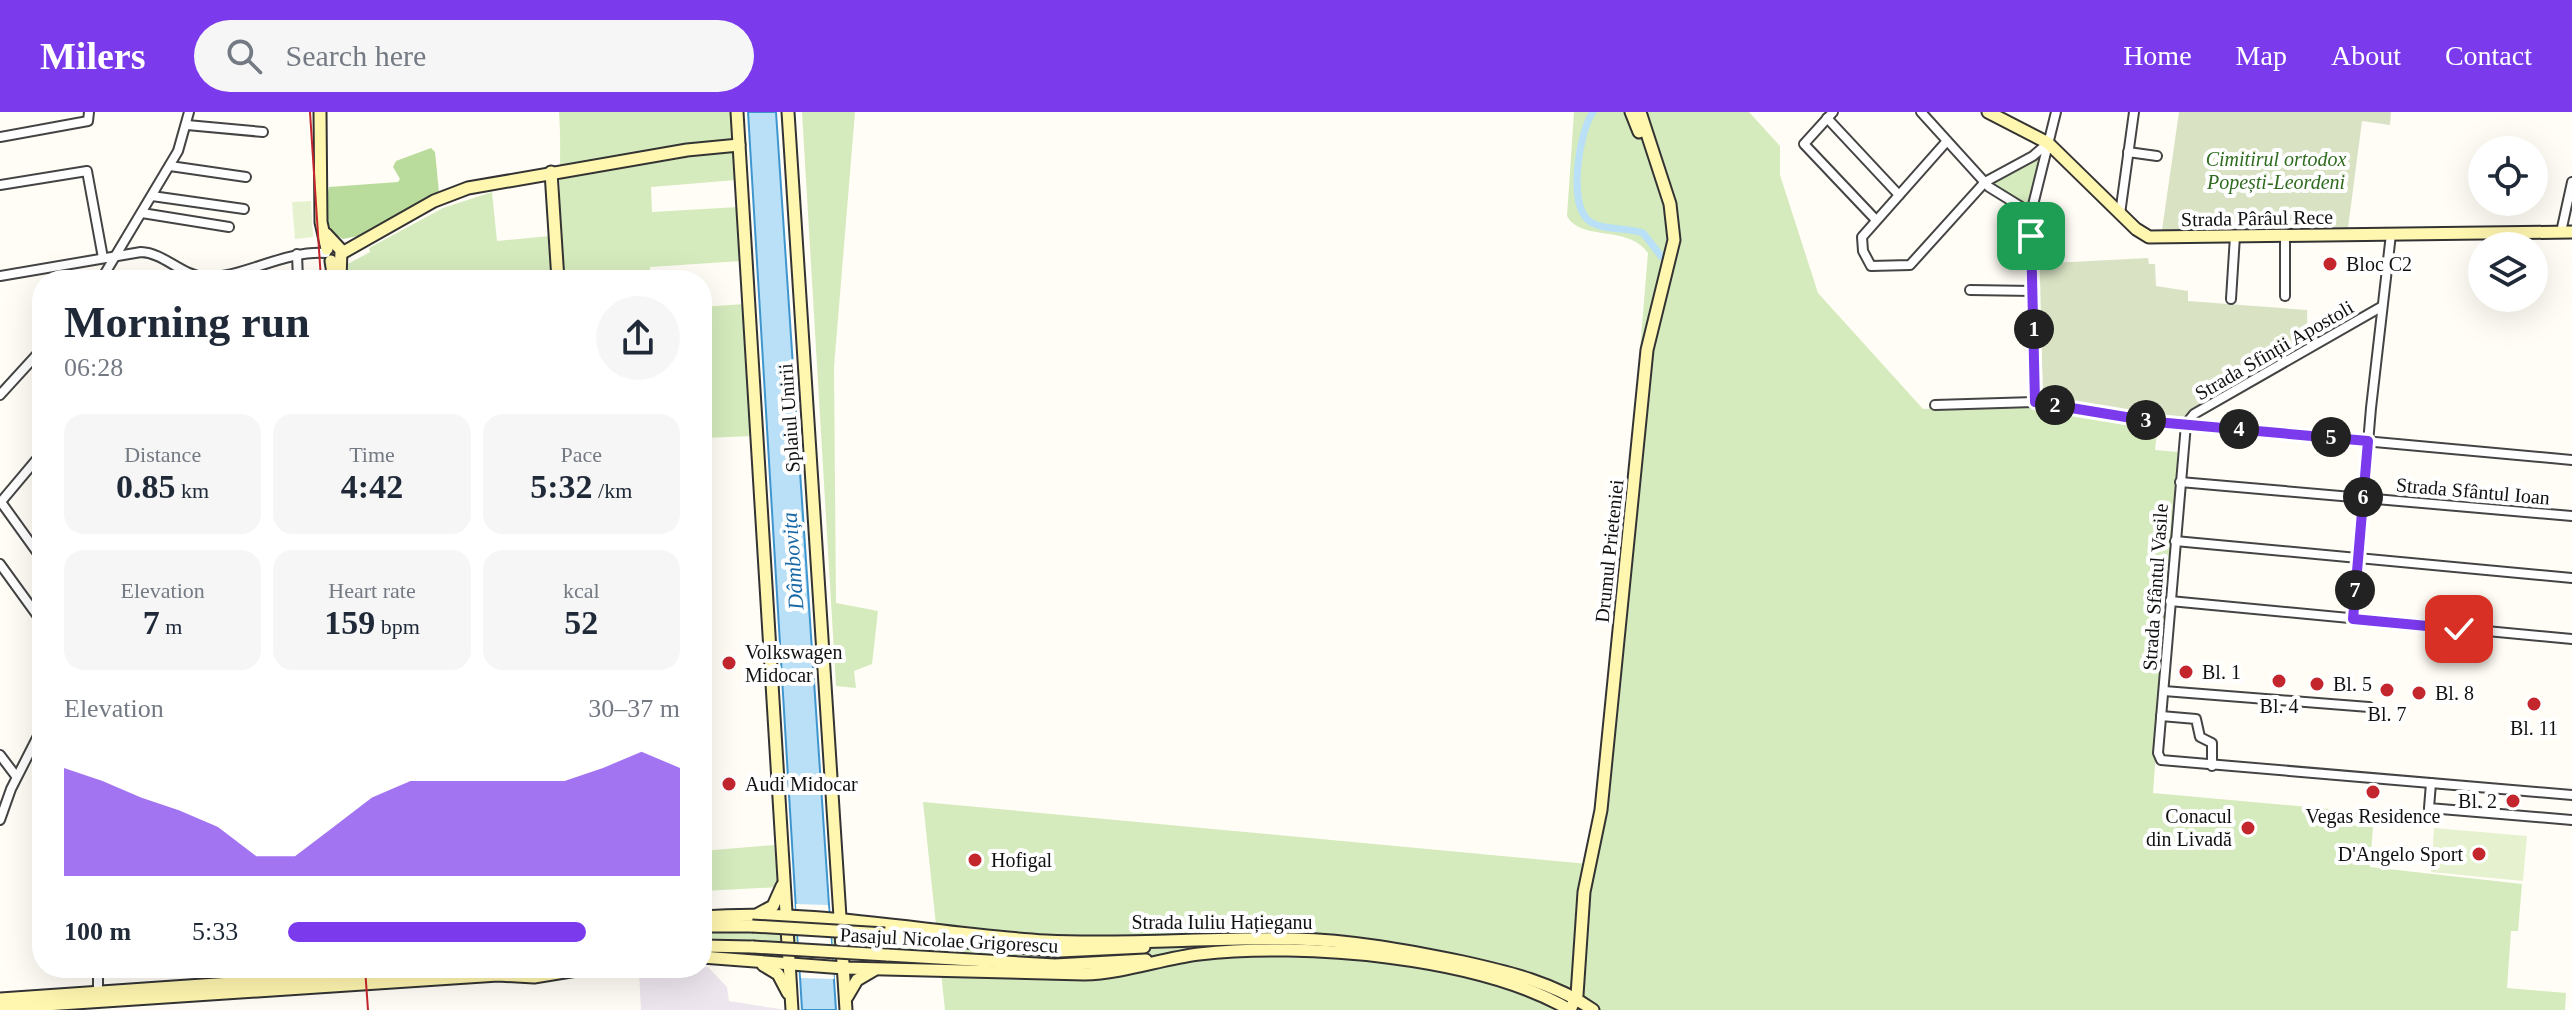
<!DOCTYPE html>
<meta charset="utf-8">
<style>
body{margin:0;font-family:"Times New Roman",serif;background:#f6f6f7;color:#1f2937;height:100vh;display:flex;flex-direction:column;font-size:30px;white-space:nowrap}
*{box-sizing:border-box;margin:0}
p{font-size:26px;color:#747a83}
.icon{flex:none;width:44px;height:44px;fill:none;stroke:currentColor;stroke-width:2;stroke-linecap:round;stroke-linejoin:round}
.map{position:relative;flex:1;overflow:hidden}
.side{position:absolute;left:32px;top:158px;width:680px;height:708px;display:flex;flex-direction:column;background:#fff;border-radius:32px;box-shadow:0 8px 32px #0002}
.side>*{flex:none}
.controls{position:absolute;left:2468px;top:24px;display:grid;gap:16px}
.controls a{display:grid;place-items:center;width:80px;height:80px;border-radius:50%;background:#fff;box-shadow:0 8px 32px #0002;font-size:40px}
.pin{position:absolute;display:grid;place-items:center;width:68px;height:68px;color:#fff;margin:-34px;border-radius:16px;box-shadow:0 4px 12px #0006}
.km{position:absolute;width:40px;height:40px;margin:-20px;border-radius:50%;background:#222;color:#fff;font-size:22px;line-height:40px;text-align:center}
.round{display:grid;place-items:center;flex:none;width:84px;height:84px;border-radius:42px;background:#f6f6f7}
.head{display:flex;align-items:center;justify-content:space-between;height:136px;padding:0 32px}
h1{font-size:44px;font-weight:700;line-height:60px}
.figures{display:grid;grid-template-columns:repeat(3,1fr);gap:12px;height:136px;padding:8px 32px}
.figures div{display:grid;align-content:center;border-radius:20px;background:#f6f6f7;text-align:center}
.figures b{font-size:34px;font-weight:700}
.figures small{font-size:22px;font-weight:400}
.figures p{font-size:22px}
.chart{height:224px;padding:16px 32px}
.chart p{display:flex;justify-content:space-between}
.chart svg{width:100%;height:144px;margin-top:8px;fill:#7c3aed;opacity:.7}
ul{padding:0 32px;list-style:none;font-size:26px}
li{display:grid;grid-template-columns:128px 96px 1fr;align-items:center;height:60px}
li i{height:20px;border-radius:10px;background:#7c3aed}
header{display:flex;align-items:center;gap:48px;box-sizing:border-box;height:112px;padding:0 40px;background:#7c3aed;color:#fff}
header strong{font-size:38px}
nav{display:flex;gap:44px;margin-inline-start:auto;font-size:28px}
.search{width:560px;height:72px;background:#f6f6f7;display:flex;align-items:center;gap:20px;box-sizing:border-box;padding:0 28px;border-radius:44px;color:#747a83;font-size:30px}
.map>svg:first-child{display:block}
.industrial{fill:#eee6ef}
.green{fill:#d5ebbd}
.forest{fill:#b9dc9c}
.cemetery{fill:#d9e3c4}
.pitch{fill:#e6f2cf}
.water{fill:#b9e0f7;stroke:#3f96cf;stroke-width:2}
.pier{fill:#fffdf5}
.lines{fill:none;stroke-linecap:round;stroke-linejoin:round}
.canal{stroke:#b9e0f7;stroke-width:7}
.street-casing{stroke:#444;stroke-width:12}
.secondary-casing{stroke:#333;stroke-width:15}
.street{stroke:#fff;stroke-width:8}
.secondary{stroke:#fff6b0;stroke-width:11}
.rail{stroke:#c4262e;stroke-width:2}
.secondary-bridge-casing{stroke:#333;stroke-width:15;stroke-linecap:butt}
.secondary-bridge{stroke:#fff6b0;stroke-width:11}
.route-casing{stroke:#fff;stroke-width:16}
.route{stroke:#7c3aed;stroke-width:10}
.poi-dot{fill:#c4262e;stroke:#fff;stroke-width:3}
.labels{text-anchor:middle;stroke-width:8;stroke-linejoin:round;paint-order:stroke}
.park-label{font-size:20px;font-style:italic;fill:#2f6b1f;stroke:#fff}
.street-label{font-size:20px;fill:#111;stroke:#fff}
.poi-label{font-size:20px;fill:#111;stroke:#fff;text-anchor:start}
.water-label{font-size:22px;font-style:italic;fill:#1768a6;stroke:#fff}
</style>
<header>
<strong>Milers</strong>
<div class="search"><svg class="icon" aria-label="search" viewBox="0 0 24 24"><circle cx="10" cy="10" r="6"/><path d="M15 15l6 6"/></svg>Search here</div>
<nav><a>Home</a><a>Map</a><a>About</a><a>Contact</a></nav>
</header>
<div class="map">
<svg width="2572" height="898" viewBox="0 0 2572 898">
<rect width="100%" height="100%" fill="#fffdf5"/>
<polygon class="industrial" points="708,855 727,875 729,889 786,898 641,898 639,859"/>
<g class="green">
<path d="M559,0H731L736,68L651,75L652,100L738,95L741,149L650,155V168H343L344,154L370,140L369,136L443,96L492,80L497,129L560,123C558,81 562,42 559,0Z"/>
<polygon points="802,0 855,0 834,255 836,491 878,499 872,552 854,559 856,576 836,574"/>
<path d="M1574,0H1749L1780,34V63L1818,181L1923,297L2039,293L2158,312L2155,338L2178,340L2153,681L2374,701L2370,755L2522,772L2518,819H2511L2507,876L2566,881L2565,898H945L939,842L702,831V819L717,818L938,832L923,690L1588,752L1629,370L1648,141C1628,112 1581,130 1567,104Z"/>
<polygon points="2041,45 2027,94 1993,74 1994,70"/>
<polygon points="744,192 754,324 702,326 702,195"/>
<polygon points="774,733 779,775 702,779 702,739"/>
</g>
<polygon class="forest" points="431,36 435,40 439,80 363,123 343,127 331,120 325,97 329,75 398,70 400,67 393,55 396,49"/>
<g class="cemetery">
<polygon points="2179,0 2391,0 2390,13 2362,9 2348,116 2162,118"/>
<polygon points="2148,146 2149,152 2155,152 2156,174 2188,179 2188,189 2307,198 2308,233 2178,308 2043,284 2038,148 2051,151"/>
</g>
<g class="pitch">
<polygon points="311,89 313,125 295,127 292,90"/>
<polygon points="2434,716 2527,724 2523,769 2431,760"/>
</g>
<polygon class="water" points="748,0 776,0 836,898 802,898"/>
<polygon class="pier" points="796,792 828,793 834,867 801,866"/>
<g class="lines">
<path class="canal" d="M1593,0C1579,20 1568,90 1588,108C1600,119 1628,115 1643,121L1661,144"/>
<defs>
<g id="street">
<polyline points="1833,0 1804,32 1876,108"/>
<polyline points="1921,0 1989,75 2031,101"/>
<polyline points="1827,6 1899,83"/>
<polyline points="187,13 263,20"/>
<polyline points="0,25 88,9 89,0"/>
<polyline points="1947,29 1862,125 1863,139 1871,154 1910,153 1985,70 2033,44 2048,31"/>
<polyline points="2128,40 2157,44"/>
<polyline points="170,54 246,65"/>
<polyline points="0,73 87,59 103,146"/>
<polyline points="152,84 244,97"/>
<polyline points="142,101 229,115"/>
<polyline points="2120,102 2134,0"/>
<polyline points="2561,120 2572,70"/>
<polyline points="2285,124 2285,184"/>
<polyline points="297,142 298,168"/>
<path d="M0,164L141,140C164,141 181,163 204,165C242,167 283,138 326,141"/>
<polyline points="101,168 178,39 189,0"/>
<polyline points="1970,178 2033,179"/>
<polyline points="2231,187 2235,124"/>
<polyline points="0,283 42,237"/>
<polyline points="2035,290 2031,101 2056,0"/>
<polyline points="1935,293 2035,290 2156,310 2572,348"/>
<polyline points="2186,312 2158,641 2161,648 2572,683"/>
<polyline points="2186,312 2194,302 2381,195"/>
<polyline points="2180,370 2572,404"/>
<polyline points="1,390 42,447"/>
<polyline points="0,391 42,341"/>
<polyline points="2175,429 2572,466"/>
<polyline points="0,452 42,510"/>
<polyline points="2170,489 2572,527"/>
<polyline points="2353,507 2371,296 2391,122"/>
<polyline points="2164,579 2369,595"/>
<polyline points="2161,604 2196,607 2200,625 2212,631 2212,654"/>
<polyline points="0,643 16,664"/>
<polyline points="2431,671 2429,696 2572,708"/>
<polyline points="0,708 11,677 42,616"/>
<polyline points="98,856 98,880"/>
</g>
<g id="secondary">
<polyline points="320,0 321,110 327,137"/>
<polyline points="737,0 792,898"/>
<polyline points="788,0 846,898"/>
<polyline points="1631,0 1639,20"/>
<polyline points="1988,0 2048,31 2136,117 2149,125 2572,120"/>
<polyline points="551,60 558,168"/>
<polyline points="326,122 341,138 340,168"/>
<polyline points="342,141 434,89 468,76 687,38 739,33"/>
<polyline points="331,149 334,168"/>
<polyline points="758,802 773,794 782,774"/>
<path d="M702,805C818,796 931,822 1046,829C1129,833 1212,825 1295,827C1351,828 1408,839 1463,850C1508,860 1555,871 1593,898"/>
<polyline points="702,814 752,814"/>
<polyline points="885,822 1060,839 1144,835"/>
<polyline points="702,834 753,835"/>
<polyline points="887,843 1055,853 1146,848"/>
<path d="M702,845L844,856L1084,862C1124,861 1160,847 1199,842C1303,830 1478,844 1570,898"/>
<polyline points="763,853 778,862 788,881"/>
<polyline points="847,885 857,868 874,858"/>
<polyline points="0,887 445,856"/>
<polyline points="0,896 498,863 534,865 589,856"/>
<polyline points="1570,898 1577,883 1584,780 1601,698 1647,238 1674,128 1670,92 1640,0"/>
</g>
</defs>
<use href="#street" class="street-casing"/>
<use href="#secondary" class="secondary-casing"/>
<use href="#street" class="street"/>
<use href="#secondary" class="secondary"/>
<g class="rail">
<polyline points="310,0 321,168"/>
<polyline points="365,856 368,898"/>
</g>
<defs>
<g id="secondary-bridge">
<polyline points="752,814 885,822"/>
<polyline points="753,835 887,843"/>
</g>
</defs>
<use href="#secondary-bridge" class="secondary-bridge-casing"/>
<use href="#secondary-bridge" class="secondary-bridge"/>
</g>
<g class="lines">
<defs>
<polyline id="route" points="2031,124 2035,290 2156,310 2368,329 2353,507 2459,517"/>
</defs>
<use href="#route" class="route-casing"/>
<use href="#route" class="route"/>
</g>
<g class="poi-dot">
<circle cx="2330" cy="152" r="8"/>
<circle cx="729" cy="551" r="8"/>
<circle cx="2186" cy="560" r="8"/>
<circle cx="2279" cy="569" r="8"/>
<circle cx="2317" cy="572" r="8"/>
<circle cx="2387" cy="578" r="8"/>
<circle cx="2419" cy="581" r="8"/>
<circle cx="2534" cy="592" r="8"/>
<circle cx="729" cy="672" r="8"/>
<circle cx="2373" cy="680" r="8"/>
<circle cx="2513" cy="689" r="8"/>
<circle cx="2248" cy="716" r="8"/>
<circle cx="2479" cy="742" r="8"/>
<circle cx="975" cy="748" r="8"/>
</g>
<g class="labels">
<g class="park-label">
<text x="2276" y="54">Cimitirul ortodox<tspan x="2276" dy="23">Popești-Leordeni</tspan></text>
</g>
<g class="street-label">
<text transform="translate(2257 106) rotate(-1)" y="7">Strada Pârâul Rece</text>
<text transform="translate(2274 238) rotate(-30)" y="7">Strada Sfinții Apostoli</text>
<text transform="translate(789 306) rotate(-94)" y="7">Splaiul Unirii</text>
<text transform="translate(2473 379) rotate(5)" y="7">Strada Sfântul Ioan</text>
<text transform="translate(1609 439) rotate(-84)" y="7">Drumul Prieteniei</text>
<text transform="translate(2155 475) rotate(-86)" y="7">Strada Sfântul Vasile</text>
<text x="1222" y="817">Strada Iuliu Hațieganu</text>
<text transform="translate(949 828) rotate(3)" y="7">Pasajul Nicolae Grigorescu</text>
</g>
<g class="poi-label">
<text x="2346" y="159">Bloc C2</text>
<text x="745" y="547">Volkswagen<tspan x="745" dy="23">Midocar</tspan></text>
<text x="2202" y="567">Bl. 1</text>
<text x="2333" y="579">Bl. 5</text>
<text x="2435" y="588">Bl. 8</text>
<text x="2279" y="601" text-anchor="middle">Bl. 4</text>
<text x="2387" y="609" text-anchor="middle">Bl. 7</text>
<text x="2534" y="623" text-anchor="middle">Bl. 11</text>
<text x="745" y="679">Audi Midocar</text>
<text x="2497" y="696" text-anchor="end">Bl. 2</text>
<text x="2232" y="711" text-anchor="end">Conacul<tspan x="2232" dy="23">din Livadă</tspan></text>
<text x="2373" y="711" text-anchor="middle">Vegas Residence</text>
<text x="2463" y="749" text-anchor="end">D'Angelo Sport</text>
<text x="991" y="755">Hofigal</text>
</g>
<g class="water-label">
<text transform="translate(792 449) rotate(-94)" y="8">Dâmbovița</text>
</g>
</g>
</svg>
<div class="controls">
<a><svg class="icon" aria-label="locate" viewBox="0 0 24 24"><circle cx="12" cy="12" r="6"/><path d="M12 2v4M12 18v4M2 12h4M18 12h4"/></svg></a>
<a><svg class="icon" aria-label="layers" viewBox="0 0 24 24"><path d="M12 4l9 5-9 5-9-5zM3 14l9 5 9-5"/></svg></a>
</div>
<div class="pin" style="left:2031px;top:124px;background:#1e9e55"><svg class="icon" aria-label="arrive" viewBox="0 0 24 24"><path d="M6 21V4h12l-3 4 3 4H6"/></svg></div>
<div class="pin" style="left:2459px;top:517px;background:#d93025"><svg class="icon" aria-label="check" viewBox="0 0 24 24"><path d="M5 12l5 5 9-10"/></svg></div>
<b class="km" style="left:2034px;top:217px">1</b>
<b class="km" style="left:2055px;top:293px">2</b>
<b class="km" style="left:2146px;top:308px">3</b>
<b class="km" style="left:2239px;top:317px">4</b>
<b class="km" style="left:2331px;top:325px">5</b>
<b class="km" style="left:2363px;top:385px">6</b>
<b class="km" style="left:2355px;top:478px">7</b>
<section class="side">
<div class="head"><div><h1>Morning run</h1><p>06:28</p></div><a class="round"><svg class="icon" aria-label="share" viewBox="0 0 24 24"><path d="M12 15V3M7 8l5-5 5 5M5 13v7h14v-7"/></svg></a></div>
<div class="figures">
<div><p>Distance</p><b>0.85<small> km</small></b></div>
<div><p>Time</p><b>4:42</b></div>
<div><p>Pace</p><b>5:32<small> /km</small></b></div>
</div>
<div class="figures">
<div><p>Elevation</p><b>7<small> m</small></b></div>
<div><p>Heart rate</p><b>159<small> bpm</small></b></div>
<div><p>kcal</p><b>52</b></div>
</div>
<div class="chart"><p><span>Elevation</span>30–37 m</p>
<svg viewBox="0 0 160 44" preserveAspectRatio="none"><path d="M0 44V11L10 15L20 20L30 24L40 29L50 38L60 38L70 29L80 20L90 15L100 15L110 15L120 15L130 15L140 11L150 6L160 11V44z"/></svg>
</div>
<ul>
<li><b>100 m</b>5:33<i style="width:76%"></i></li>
</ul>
</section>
</div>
